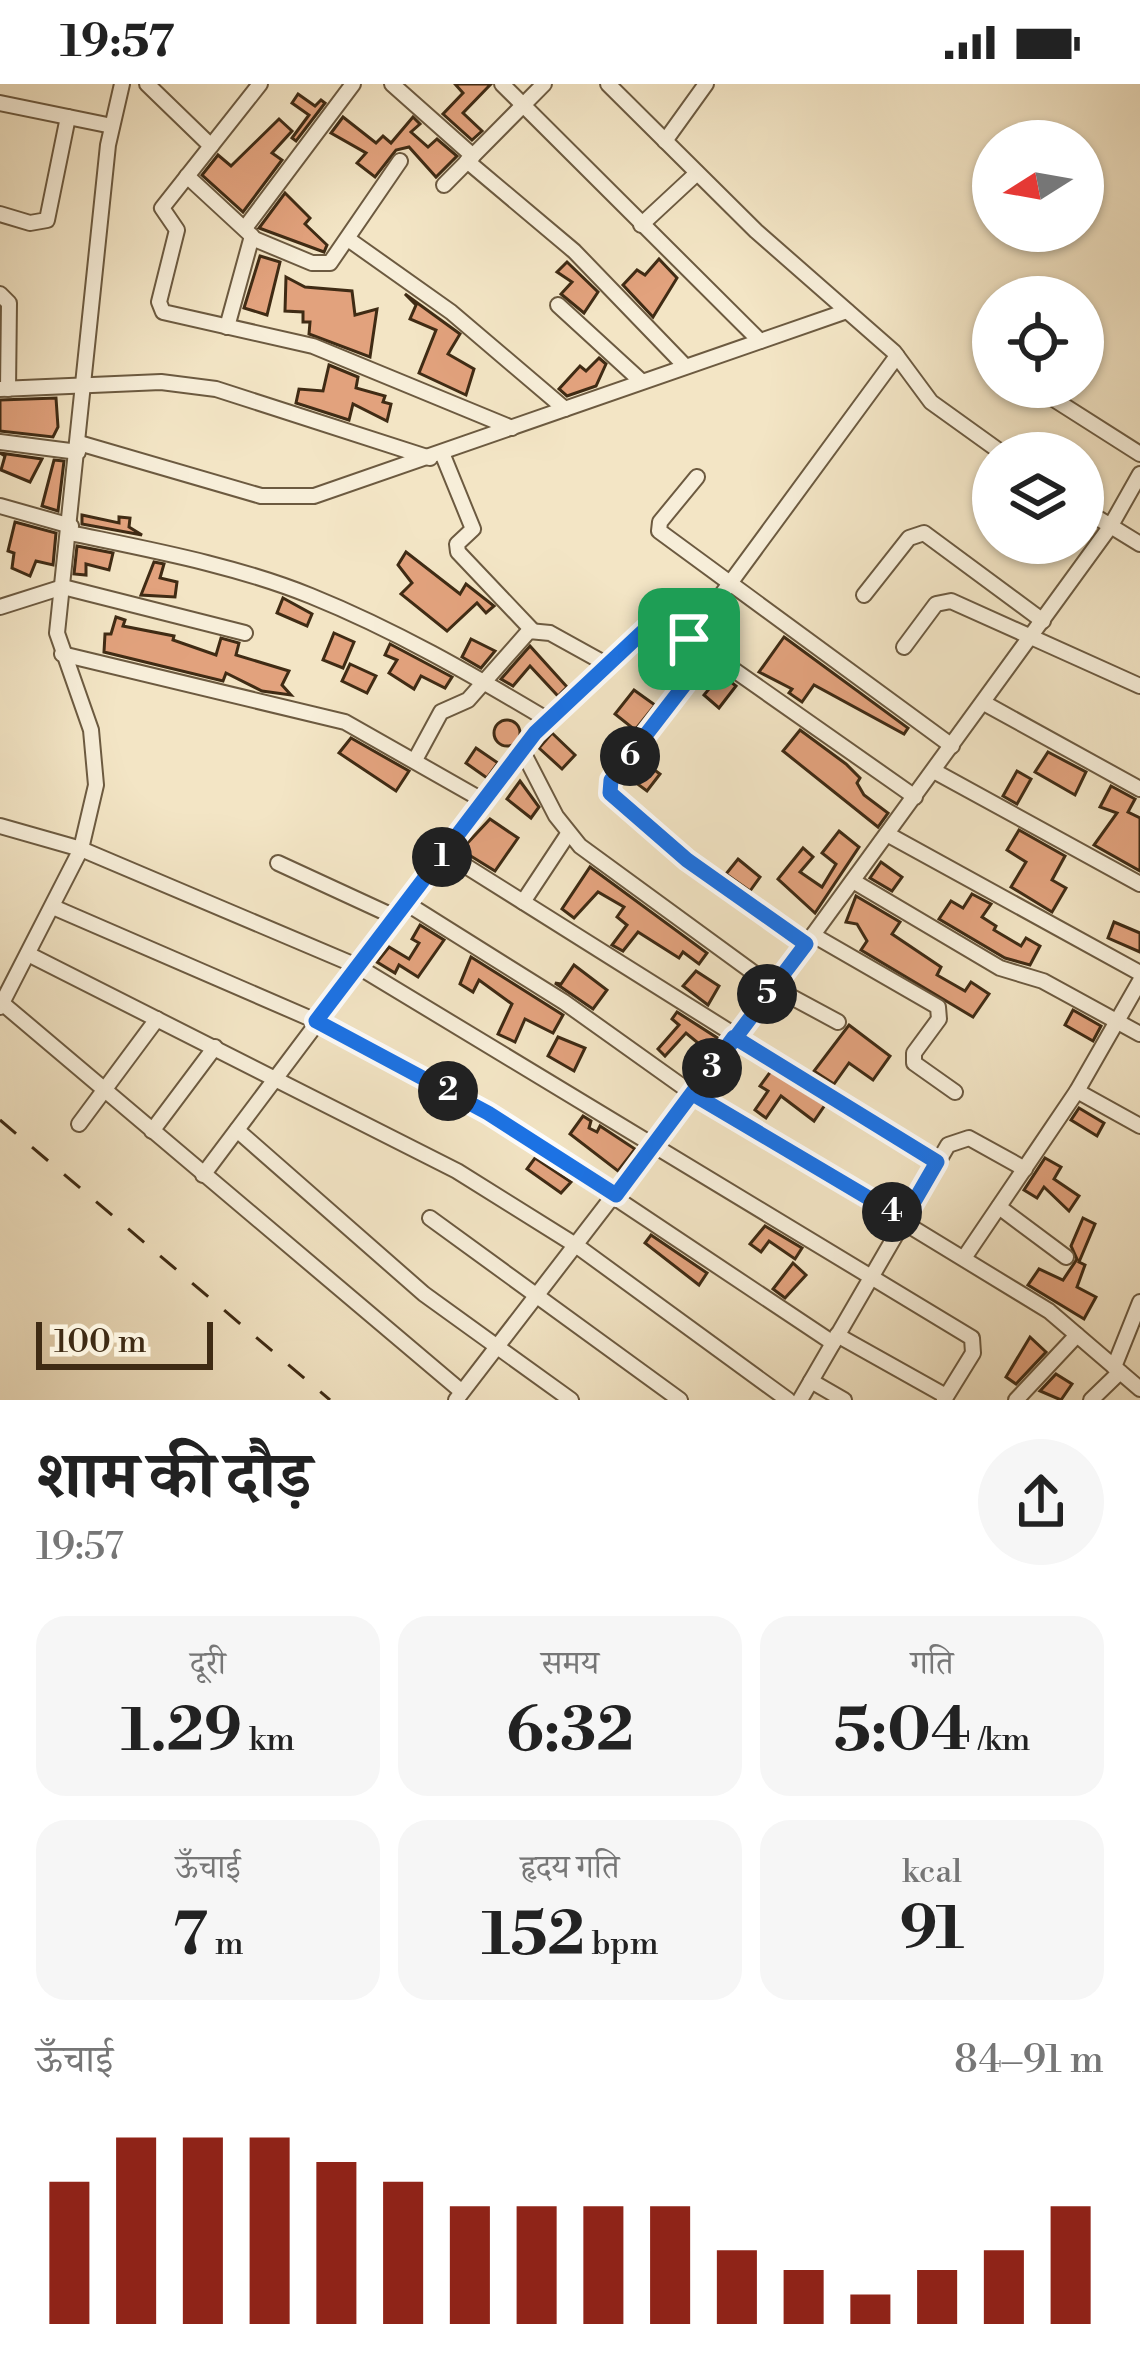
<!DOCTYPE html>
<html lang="hi">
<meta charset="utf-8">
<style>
body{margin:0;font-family:"Libre Bodoni","Noto Serif Devanagari",serif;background:#f6f6f6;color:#222;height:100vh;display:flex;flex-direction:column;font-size:45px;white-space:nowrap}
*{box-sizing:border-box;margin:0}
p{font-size:39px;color:#767676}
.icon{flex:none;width:66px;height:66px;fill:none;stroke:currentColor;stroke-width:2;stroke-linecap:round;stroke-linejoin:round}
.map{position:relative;height:1316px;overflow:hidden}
.details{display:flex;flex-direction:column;background:#fff;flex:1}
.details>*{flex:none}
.needle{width:78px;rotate:259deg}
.fabs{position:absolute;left:972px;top:36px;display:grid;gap:24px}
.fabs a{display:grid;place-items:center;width:132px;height:132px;border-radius:50%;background:#fff;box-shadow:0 3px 9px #0004;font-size:60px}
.scale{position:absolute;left:36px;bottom:30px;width:177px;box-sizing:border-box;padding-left:12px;border:6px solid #3f2b14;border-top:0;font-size:33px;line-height:42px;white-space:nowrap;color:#3f2b14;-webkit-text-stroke:9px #f7eed9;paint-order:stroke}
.pin{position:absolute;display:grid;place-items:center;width:102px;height:102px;color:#fff;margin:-51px;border-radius:24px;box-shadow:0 6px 18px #0006}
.km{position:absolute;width:60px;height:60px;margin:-30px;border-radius:50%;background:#222;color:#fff;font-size:33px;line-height:60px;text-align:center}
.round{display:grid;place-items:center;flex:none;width:126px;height:126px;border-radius:63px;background:#f6f6f6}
.summary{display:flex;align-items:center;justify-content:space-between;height:204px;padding:0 36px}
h1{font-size:66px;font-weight:700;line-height:90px}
.stats{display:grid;grid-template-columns:repeat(3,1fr);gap:18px;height:204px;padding:12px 36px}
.stats div{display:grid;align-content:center;border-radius:30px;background:#f6f6f6;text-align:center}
.stats b{font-size:60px;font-weight:700}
.stats small{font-size:33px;font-weight:400}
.stats p{font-size:33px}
.chart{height:336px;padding:24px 36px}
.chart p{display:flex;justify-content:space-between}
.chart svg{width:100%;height:216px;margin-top:12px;stroke:#8f2418;stroke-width:6}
.status{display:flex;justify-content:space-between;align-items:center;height:84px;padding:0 60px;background:#fff;direction:ltr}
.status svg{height:33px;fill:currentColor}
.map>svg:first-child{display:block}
.building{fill:#e2a27d;stroke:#3f2b14;stroke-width:3}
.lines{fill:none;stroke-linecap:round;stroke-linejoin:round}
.minor-casing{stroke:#6c5a40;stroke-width:18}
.minor{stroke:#f7eed9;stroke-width:14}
.rail{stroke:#3f2b14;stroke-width:3;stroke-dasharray:21 21;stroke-linecap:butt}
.route-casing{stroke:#fff;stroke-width:24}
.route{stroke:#1a73e8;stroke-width:15}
</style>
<div class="status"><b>19:57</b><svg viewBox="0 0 49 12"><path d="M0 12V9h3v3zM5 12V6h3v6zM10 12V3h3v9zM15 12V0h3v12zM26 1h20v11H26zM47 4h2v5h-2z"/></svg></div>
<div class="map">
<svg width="1140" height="1316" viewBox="0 0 1140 1316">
<rect width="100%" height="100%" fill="#f3e5c5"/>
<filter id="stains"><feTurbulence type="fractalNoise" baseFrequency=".00167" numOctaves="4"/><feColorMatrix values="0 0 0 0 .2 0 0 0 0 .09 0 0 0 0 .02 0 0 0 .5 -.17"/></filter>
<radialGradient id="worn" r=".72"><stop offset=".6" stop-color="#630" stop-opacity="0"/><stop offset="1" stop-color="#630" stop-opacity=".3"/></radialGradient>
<g class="building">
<polygon points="455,0 491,0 463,29 482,47 472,56 443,30 463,9"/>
<polygon points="298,10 315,22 321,16 325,19 296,57 292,54 309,31 292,19"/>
<polygon points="343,33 376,59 383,52 391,59 413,33 420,40 411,48 428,63 437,55 457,72 436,93 409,63 396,66 375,93 357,79 366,69 331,49"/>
<polygon points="279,35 292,47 272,69 282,76 243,128 202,91 218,71 231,82"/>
<polygon points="285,109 310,134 305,140 327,161 324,168 259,144"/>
<polygon points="260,172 280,178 267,231 244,224"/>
<polygon points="659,175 677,194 653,233 623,201 637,186 645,191"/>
<polygon points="567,178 598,208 584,229 561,210 572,198 557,188"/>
<polygon points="286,193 305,203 352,207 355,231 377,225 370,273 309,250 310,238 303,238 303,228 285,227"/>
<polygon points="405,210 460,250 448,270 474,285 466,311 419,289 436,246 410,235 416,221"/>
<polygon points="599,274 606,280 596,302 567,312 559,305 580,282 586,287"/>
<polygon points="329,281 358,293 356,304 385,312 383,318 391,320 387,337 353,320 349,336 296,319 299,305 323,307"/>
<polygon points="56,314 58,343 53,353 0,347 0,316"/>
<polygon points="0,369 42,375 30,398 1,386 5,372"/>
<polygon points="54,376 64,377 58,427 42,422"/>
<polygon points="82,431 119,439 119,433 130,434 129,443 142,451 82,440"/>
<polygon points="15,438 56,449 53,481 36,477 30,492 12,484 14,469 8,467"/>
<polygon points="77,462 113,469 109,486 86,480 86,491 74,490"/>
<polygon points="406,468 460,510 466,500 494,522 486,529 477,519 447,547 401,510 412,499 398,481"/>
<polygon points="154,478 164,480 160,494 177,498 175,513 141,511"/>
<polygon points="283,514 312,530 307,542 277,529"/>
<polygon points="116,533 125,536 123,542 174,552 173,556 216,571 221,554 239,559 236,571 289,587 282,601 291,611 262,607 226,589 223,597 104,568 105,550 111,550"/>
<polygon points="334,549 354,558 343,584 323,576"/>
<polygon points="784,553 908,644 904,650 814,601 802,618 789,609 792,605 759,588"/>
<polygon points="471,555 495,567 481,584 462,573"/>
<polygon points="390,560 452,593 445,604 421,592 414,605 389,589 397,576 385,571"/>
<polygon points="530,562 567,603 558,612 530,582 513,602 501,595"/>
<polygon points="350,580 376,592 367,609 342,597"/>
<polygon points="721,590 736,602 719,624 704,611"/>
<polygon points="634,606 655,621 635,646 615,630"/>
<circle cx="507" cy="649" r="13"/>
<polygon points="800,646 846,680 860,694 857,699 864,711 888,729 878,743 783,667"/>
<polygon points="552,649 575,671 562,685 539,664"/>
<polygon points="351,654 409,687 396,707 339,669"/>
<polygon points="476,664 498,679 487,694 466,679"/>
<polygon points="1048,668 1086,688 1075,711 1035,688"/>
<polygon points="641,676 660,690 647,707 628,693"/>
<polygon points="1017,687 1031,695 1017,720 1003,712"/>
<polygon points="520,697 539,723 531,734 507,715"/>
<polygon points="1111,702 1135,715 1128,728 1140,734 1140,787 1094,761 1117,729 1100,723"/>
<polygon points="490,735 518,754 495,787 461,766"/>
<polygon points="1019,746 1065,772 1052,796 1066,804 1052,828 1011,803 1026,778 1007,766"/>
<polygon points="839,747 859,763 815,829 778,795 803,764 813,773 800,788 822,803 836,780 822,769"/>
<polygon points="738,775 760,793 750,807 726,790"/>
<polygon points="881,778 902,793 892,807 870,794"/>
<polygon points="590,783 707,869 699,880 683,868 679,874 638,848 623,867 612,861 627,841 617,833 624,823 598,808 574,834 562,825"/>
<polygon points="972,810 991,820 982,833 996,842 994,846 1021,862 1026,854 1040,862 1030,881 1005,874 939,835 951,817 963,824"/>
<polygon points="856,812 900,838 892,850 941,883 937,891 965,907 971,898 989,910 973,933 861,866 867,857 857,840 846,838"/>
<polygon points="1114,838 1140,849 1140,868 1108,854"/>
<polygon points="420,841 444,856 418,893 399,881 395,889 377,878 389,863 409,875 419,859 412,855"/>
<polygon points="471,873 563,931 553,949 525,935 515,958 498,950 512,920 479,896 473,908 460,900"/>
<polygon points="574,881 607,906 593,925 555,899 561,900"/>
<polygon points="696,887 719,902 708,921 683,902"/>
<polygon points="1073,926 1101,942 1093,957 1065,941"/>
<polygon points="677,928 719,955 709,968 686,949 665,972 658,965 679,941 672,935"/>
<polygon points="849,941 890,972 873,996 849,979 834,1000 814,987"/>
<polygon points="558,953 585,964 574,987 548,972"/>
<polygon points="771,987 825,1021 814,1037 781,1012 766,1034 755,1026 768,1007 760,1002"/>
<polygon points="1079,1024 1104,1039 1097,1052 1071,1036"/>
<polygon points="583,1032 591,1037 589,1044 597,1048 600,1042 635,1065 618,1087 570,1050"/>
<polygon points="535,1074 571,1098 561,1109 527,1085"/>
<polygon points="1045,1074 1061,1083 1054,1095 1079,1112 1069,1127 1044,1103 1037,1114 1024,1106"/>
<polygon points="1083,1134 1095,1140 1079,1178 1085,1181 1077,1203 1096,1213 1084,1235 1028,1201 1039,1185 1063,1196 1077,1175 1071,1162"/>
<polygon points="765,1142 802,1164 795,1175 769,1157 761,1168 750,1160"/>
<polygon points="651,1151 707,1189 699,1201 645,1159"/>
<polygon points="793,1179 806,1191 785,1214 773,1205"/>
<polygon points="1030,1253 1046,1268 1016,1300 1006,1293"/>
<polygon points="1056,1290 1072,1300 1061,1316 1040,1307"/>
</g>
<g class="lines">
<defs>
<g id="minor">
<polyline points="147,0 211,62"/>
<polyline points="260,0 162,124 177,146 159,218 163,228 313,262 512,344"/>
<polyline points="392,0 473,72"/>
<polyline points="502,0 760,257"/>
<polyline points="608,0 756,147 894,268 931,318 1002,369"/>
<polyline points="0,19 112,42"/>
<polyline points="665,57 706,0"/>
<polyline points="467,77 574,167 685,282"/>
<polyline points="187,92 252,152 227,243"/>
<polyline points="444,101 544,0"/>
<polyline points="0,130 30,139 47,136 68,33"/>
<polyline points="641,141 697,89"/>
<polyline points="245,144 353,0"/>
<polyline points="252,154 312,179 330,179 400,77"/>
<polyline points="348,155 451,228 565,325"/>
<polyline points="0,210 9,219 8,305"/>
<polyline points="558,221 641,297"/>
<polyline points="0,305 161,298 216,305 430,374"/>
<polyline points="1041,307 1140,370"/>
<polyline points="0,358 78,368"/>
<polyline points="79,359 261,412 314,412 847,227"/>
<polyline points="442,369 473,445 457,460 458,468 532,546"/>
<polyline points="697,393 660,438 659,447 952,662"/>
<polyline points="0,422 71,442"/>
<polyline points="1083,425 1140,460"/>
<path d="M70,449C151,466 234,481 311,512C395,546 471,590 548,636"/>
<polyline points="864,511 909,454 924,449 1043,537"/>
<polyline points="0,523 63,503 245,549"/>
<polyline points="689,555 897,272"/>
<polyline points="904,563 936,520 951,517 1140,602"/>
<polyline points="709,569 611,696 610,709 687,776 806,860"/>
<polyline points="62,570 345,638 484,717"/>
<polyline points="984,619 1140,705"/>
<polyline points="522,666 556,732 580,762 773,903 838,938"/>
<polyline points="415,676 441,628 468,616 529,547 550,549 606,580"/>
<polyline points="934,687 1140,800"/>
<polyline points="0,742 81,765 357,882 972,1254 973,1269 944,1316"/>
<polyline points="887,750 1140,889"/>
<polyline points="445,769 937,1078"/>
<polyline points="278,779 395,833"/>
<polyline points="853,797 1000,884 1043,897 1140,950"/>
<polyline points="523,818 568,750"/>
<polyline points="406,819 564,918 693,1010 1049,1227 1140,1305"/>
<polyline points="53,823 316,937 488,1029 833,1259"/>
<polyline points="813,851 938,923 939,935 914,969 914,979 955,1008"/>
<polyline points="28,870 457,1087 577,1162 788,1316"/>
<polyline points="2,919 461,1307"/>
<polyline points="0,923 81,765 96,701 91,646 57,549 108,61 122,0"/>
<polyline points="1077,1007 1140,1042"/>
<polyline points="79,1040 157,935"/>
<polyline points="237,1046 424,1210 571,1316"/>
<polyline points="152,1047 215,963"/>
<polyline points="203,1091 535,649 650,541 677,546 915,713"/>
<polyline points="999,1123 1066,1173"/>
<polyline points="430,1134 680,1316"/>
<polyline points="964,1174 1077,1007 1140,897"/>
<polyline points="837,1251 946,1312"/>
<polyline points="1114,1283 1140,1218"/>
<polyline points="811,1297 844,1316"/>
<polyline points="456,1316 794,877 1110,443 1140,390"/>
<polyline points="800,1316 948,1061 969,1054 1025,1085"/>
<polyline points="1016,1316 1077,1251"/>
<polyline points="1091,1316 1120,1288"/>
</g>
</defs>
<use href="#minor" class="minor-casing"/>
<use href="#minor" class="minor"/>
<polyline class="rail" points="0,1036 330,1316"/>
</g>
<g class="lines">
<defs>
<polyline id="route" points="689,555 665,540 650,541 535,649 316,937 488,1029 616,1111 734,953 937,1078 904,1135 693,1010 806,860 687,776 610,709 611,696 709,569 689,555"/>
</defs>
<use href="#route" class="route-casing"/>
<use href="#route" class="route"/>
</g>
<rect width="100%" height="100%" filter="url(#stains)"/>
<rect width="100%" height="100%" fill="url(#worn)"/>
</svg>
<div class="fabs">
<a><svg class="needle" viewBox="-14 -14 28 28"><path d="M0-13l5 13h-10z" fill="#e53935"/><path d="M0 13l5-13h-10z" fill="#767676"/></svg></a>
<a><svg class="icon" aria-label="locate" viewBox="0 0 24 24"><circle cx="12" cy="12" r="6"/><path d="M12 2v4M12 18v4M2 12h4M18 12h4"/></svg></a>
<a><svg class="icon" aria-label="layers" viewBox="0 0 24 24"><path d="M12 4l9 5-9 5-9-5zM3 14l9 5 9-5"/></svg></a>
</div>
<div class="scale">100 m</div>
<div class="pin" style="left:689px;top:555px;background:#1e9e55"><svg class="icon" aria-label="arrive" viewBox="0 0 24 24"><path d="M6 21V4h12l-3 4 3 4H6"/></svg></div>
<b class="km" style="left:442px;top:773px">1</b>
<b class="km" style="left:448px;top:1007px">2</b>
<b class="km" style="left:712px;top:984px">3</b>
<b class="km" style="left:892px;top:1128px">4</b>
<b class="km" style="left:767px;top:910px">5</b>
<b class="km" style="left:630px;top:672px">6</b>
</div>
<section class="details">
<div class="summary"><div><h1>शाम की दौड़</h1><p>19:57</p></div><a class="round"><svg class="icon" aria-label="share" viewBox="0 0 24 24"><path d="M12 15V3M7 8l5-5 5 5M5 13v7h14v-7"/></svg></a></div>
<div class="stats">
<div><p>दूरी</p><b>1.29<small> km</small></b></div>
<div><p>समय</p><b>6:32</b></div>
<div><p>गति</p><b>5:04<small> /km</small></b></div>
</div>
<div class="stats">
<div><p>ऊँचाई</p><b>7<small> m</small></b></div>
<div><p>हृदय गति</p><b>152<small> bpm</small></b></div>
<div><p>kcal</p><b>91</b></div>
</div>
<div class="chart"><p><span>ऊँचाई</span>84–91 m</p>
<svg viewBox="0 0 160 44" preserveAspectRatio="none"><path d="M5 44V15M15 44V6M25 44V6M35 44V6M45 44V11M55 44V15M65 44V20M75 44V20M85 44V20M95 44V20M105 44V29M115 44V33M125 44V38M135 44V33M145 44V29M155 44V20"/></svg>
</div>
</section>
